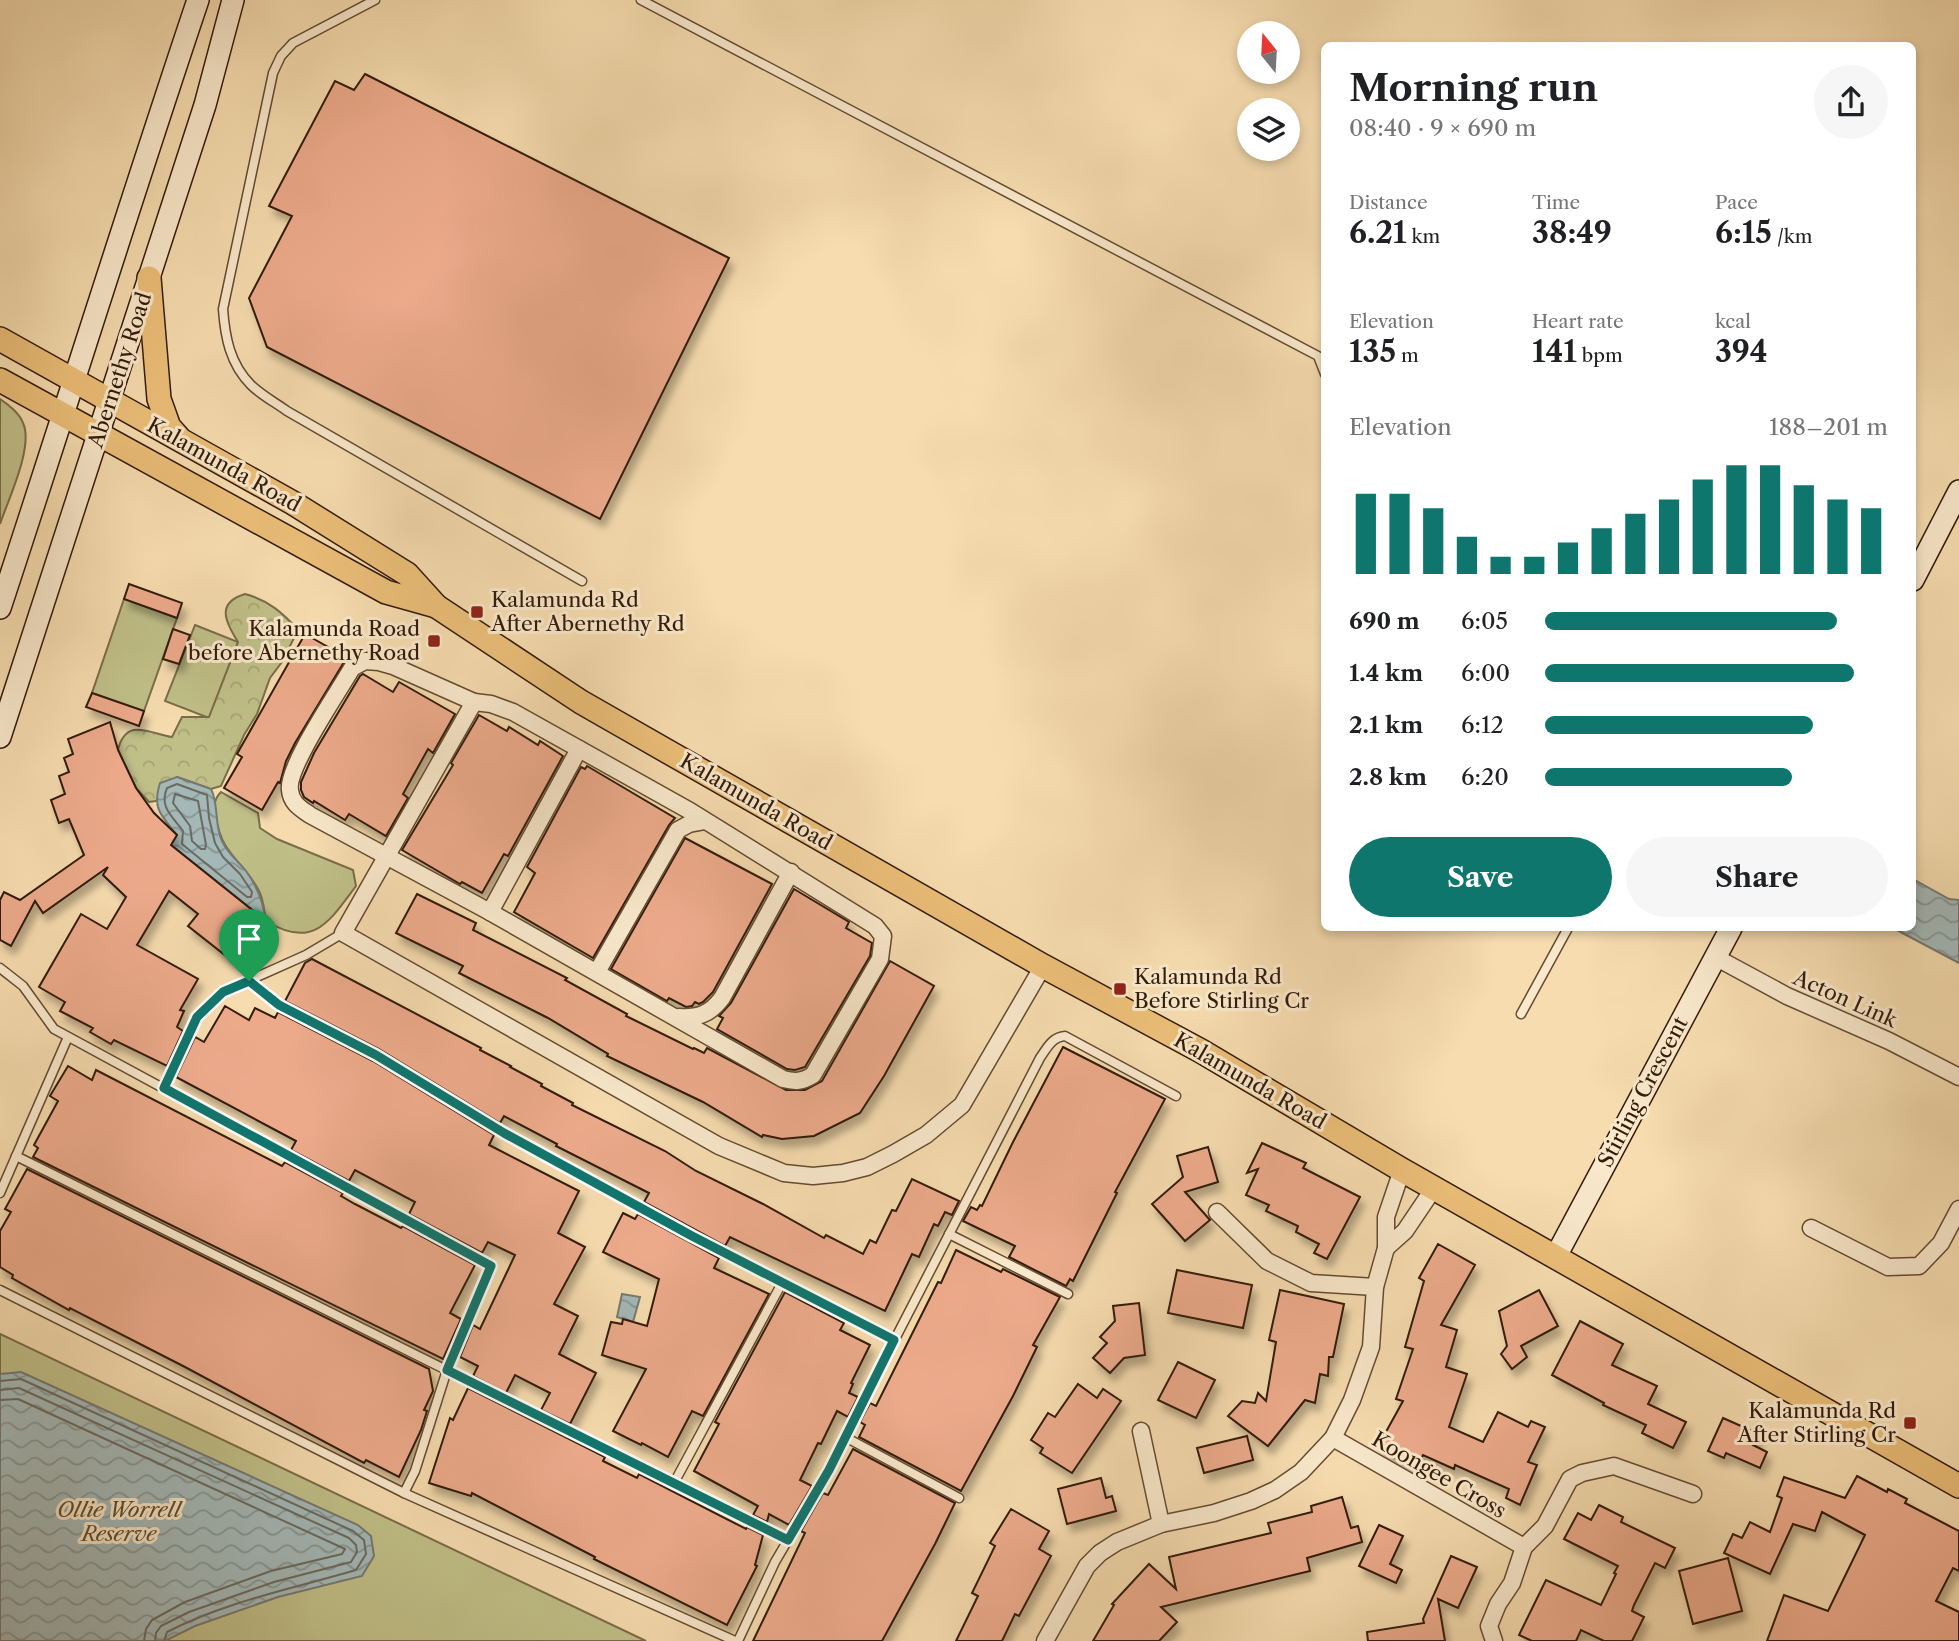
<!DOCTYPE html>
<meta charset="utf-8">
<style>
body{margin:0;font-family:"Libre Caslon Text",serif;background:#f6f6f6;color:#202124;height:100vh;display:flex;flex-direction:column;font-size:26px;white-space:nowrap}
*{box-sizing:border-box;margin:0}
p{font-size:23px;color:#757577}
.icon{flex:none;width:38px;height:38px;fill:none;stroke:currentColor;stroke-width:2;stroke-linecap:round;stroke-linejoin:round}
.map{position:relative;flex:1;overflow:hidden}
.side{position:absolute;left:1321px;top:42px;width:595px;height:889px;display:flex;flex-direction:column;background:#fff;border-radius:10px;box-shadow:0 4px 10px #0003}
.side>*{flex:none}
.needle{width:46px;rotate:342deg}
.controls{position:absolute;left:1237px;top:21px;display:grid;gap:14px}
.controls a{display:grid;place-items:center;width:63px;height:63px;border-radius:50%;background:#fff;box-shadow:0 4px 10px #0003;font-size:35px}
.pin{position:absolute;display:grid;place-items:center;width:60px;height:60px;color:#fff;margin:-72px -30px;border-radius:50% 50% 50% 0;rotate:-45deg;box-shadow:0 0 7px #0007}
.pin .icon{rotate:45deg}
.round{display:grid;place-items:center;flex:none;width:74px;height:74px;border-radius:37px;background:#f6f6f6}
.headline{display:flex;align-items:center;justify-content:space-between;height:119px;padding:0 28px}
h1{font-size:38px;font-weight:700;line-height:52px}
.stats{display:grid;grid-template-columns:repeat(3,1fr);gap:10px;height:119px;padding:7px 28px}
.stats div{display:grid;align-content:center}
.stats b{font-size:30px;font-weight:700}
.stats small{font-size:19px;font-weight:400}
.stats p{font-size:19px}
.chart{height:196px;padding:14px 28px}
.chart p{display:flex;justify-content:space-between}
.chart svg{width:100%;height:126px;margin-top:7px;stroke:#0f766e;stroke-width:6}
.cta{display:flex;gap:14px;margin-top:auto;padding:14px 28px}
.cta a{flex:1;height:80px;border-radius:42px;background:#0f766e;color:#fff;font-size:28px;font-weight:700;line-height:80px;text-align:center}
.cta a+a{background:#f6f6f6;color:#202124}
ul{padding:0 28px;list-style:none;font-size:23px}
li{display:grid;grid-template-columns:112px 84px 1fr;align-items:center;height:52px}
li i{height:18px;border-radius:9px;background:#0f766e}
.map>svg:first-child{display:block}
.green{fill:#c0bf88;stroke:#7a6d48;stroke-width:2}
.forest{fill:url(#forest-crowns);stroke:#7a6d48;stroke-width:2}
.water{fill:url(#water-waves);stroke:#767971;stroke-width:2}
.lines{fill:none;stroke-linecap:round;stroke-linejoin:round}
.shore{stroke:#6b6a60;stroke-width:2}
.building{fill:#ecaa8b;stroke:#331b08;stroke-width:2;filter:url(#shadow)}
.service-casing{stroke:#644b32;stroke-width:11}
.minor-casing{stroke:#644b32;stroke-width:19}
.secondary-casing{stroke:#331b08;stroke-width:24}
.primary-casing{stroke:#331b08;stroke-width:26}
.service{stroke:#f9e8cb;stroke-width:8}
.minor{stroke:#f9e8cb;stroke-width:16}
.secondary{stroke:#f9e8cb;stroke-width:21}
.primary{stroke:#ebbe78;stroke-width:23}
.route-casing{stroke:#fff;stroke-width:14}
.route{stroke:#0f766e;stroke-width:9}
.poi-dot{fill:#8f2418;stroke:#f9e8cb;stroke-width:2.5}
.labels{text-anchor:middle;stroke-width:6;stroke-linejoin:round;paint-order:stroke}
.street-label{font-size:21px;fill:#331b08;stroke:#f9e8cb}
.poi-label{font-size:21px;fill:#331b08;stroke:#f9e8cb;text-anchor:start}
.park-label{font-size:21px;font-style:italic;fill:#5d4c2e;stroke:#f9e8cb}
</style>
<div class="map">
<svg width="1959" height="1641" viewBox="0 0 1959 1641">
<defs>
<pattern id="forest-crowns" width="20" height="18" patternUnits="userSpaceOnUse" patternTransform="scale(1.75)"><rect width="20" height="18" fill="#c0bf88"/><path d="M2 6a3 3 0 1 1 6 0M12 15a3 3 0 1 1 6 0" fill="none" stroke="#a5a474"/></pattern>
<pattern id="water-waves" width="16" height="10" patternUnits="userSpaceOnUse" patternTransform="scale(1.75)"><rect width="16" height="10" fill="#a3b8b7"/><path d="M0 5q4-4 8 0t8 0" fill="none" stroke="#859593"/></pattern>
<filter id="shadow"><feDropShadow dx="4.5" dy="8" stdDeviation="3.5" flood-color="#0004"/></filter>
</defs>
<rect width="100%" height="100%" fill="#f6dcaf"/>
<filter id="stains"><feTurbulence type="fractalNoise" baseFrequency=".00286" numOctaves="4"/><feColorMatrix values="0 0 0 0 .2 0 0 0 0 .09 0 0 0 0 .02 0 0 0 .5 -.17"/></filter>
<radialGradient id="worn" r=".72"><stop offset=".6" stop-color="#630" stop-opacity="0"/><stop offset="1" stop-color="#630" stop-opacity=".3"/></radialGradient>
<g class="green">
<path d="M0,399C8,404 20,414 23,423C34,446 8,500 0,524Z"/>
<polygon points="124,599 177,618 144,711 92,693"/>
<polygon points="195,625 238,642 209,718 165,701"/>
<path d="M221,792L258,813L260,828L277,839L353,870L356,886C329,922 313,950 266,921C264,910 264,899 258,889C242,860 222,855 216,818C214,807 213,800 221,792Z"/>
<polygon points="0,1334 646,1641 0,1641"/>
</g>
<path class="forest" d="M245,594C268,600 283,613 298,630L282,662L270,678L257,714L244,735L221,786L211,789L177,777L156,801L149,802L136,788L118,750C126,716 151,734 172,737L182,717H209L238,642C226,623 215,603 245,594Z"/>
<g class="water">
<path d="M177,777L211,789C219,804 214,824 222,841C228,854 238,861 246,871C258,887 263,902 266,921L171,845L177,835C161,815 152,809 160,783Z"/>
<polygon points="1913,879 1949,899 1959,900 1959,963 1893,928 1913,928"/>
<polygon points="622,1294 640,1297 633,1322 617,1317"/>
<polygon points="21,1372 358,1525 371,1536 374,1556 362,1576 278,1597 195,1626 165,1641 0,1641 0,1374"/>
</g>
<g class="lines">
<g class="shore">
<path d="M177,784L207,795L209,818L215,843L223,857L240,874L252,892L251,897H247L182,844L183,831C172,816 159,807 167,788Z"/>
<polygon points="175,794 198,801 206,845 205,849 201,849 192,841 190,826 173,803"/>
<path d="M0,1381L21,1379L353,1531L364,1540L366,1554L356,1570C292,1589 227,1601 167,1632L164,1641"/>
<polyline points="0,1390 19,1388 349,1538 356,1545 357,1552 351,1562 274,1582 189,1612 161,1626 156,1633 155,1641"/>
<polyline points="0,1400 18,1399 345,1549 342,1554 271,1571 185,1602 152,1620 146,1629 144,1641"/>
</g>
</g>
<g class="building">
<polygon points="365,74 729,258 600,519 267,347 249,298 292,216 269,206 335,81 354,90"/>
<polygon points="129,584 182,603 177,618 124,599"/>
<polygon points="173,629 190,635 179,664 163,659"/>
<polygon points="305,634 344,656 341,660 344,662 295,743 286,761 280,783 278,782 262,810 224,788 242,757 237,754"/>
<polygon points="363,674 393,692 399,682 455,714 433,753 428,749 403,794 408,798 386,836 349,814 345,820 314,801 313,803 304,797 301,790 301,782 314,753 360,676"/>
<polygon points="92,693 144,711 139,726 86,707"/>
<polygon points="479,715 507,731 509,727 538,745 540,741 563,756 508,856 504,854 482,893 462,882 460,884 402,850 453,765 451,763"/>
<polygon points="110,722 118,750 136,788 154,813 177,835 171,845 266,921 235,963 188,926 198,914 169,891 137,945 198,979 180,1010 184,1011 177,1027 183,1031 167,1066 114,1040 111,1044 90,1032 93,1028 60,1011 65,1002 39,987 81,914 107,929 126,897 103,875 108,867 43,913 35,901 11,946 0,940 0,900 4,892 20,900 84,855 69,819 59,823 51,800 65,794 59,776 69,772 64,758 73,754 68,739"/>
<polygon points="587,766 675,818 669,825 593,958 514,912 535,873 527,867 581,767 585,769"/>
<polygon points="685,838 772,884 713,992 703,1002 699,1004 695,1002 692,1006 686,1007 669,998 667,1001 611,969"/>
<polygon points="794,889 849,922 846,928 872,943 870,956 805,1067 795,1070 787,1069 717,1029 723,1018 719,1016 731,1003"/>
<polygon points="417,894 476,923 473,930 567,978 565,980 627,1014 626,1016 693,1049 694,1048 704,1053 707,1048 786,1090 805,1090 822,1081 890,961 934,986 884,1076 860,1113 814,1136 782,1139 763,1135 762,1137 703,1102 607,1056 608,1054 548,1018 459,973 463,966 396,933"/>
<polygon points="312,959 481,1048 480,1050 511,1066 510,1067 542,1084 541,1086 573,1103 572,1105 665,1151 696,1171 763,1204 824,1238 826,1235 863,1254 870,1240 876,1243 892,1210 896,1211 912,1179 959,1201 952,1215 945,1212 938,1226 934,1224 919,1257 912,1254 885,1311 730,1237 725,1246 644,1202 649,1193 556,1146 557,1144 504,1116 500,1123 379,1049 285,1001 305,963"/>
<polygon points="225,1006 249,1020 255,1008 275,1018 278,1012 373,1061 494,1135 489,1145 579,1191 558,1233 585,1247 554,1304 578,1316 559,1354 596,1373 570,1424 541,1410 550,1393 515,1375 506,1393 473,1376 478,1366 460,1357 473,1325 480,1329 515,1255 488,1242 482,1253 409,1214 415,1202 355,1170 349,1181 291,1150 296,1141 176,1077 195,1037 204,1042"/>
<polygon points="1063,1047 1165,1099 1115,1192 1117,1193 1073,1281 1070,1279 1066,1286 1009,1257 1015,1246 963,1221 971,1207 977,1210 980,1205 982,1206 1013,1142"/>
<polygon points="68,1066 92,1080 96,1070 282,1166 285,1162 343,1193 341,1196 355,1204 401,1228 403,1226 475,1265 450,1313 461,1319 443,1359 33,1157 38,1148 34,1145 58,1101 50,1096"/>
<polygon points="1262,1143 1306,1163 1303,1168 1360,1197 1327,1259 1314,1253 1319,1244 1296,1232 1298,1226 1266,1211 1269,1205 1246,1195 1258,1169 1247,1173"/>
<polygon points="1208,1147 1218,1182 1185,1192 1210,1220 1185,1241 1152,1204 1183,1177 1177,1156"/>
<polygon points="27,1169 429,1369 433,1391 424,1410 427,1411 421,1430 399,1477 366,1460 364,1463 185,1367 70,1308 69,1310 12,1278 13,1275 0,1267 0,1231 11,1212 5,1209"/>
<polygon points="623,1213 635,1219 638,1214 719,1258 714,1268 769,1294 703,1416 692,1411 668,1457 642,1443 641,1445 613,1431 646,1369 602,1355 611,1322 622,1324 623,1319 647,1326 659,1279 603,1252"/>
<polygon points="1438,1244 1475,1265 1441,1325 1457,1330 1446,1367 1467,1374 1449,1427 1483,1442 1498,1412 1528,1427 1531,1421 1545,1427 1528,1462 1537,1465 1520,1505 1506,1498 1509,1489 1455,1465 1454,1469 1423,1455 1416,1469 1377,1448 1403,1401 1396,1399 1413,1349 1405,1347 1424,1281 1419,1278"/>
<polygon points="956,1250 1001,1272 1003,1269 1060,1297 1033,1345 1037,1347 1013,1396 961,1491 859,1437 865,1425 860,1422 870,1403 876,1406 938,1282 941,1283"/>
<polygon points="1177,1270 1252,1285 1243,1328 1168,1313"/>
<polygon points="1280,1290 1344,1304 1333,1357 1329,1357 1328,1376 1320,1374 1315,1403 1305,1400 1268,1446 1228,1416 1242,1401 1255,1403 1258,1393 1266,1401 1276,1342 1269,1340"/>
<polygon points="1539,1290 1558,1326 1521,1346 1527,1357 1512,1369 1501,1354 1507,1346 1499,1311"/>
<polygon points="785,1292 844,1323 840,1330 870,1345 851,1383 853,1384 849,1393 858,1397 848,1417 837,1411 821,1444 818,1443 800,1480 812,1486 789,1525 769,1514 767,1522 753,1515 758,1506 694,1471 719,1424 715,1422"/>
<polygon points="1139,1303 1145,1355 1124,1358 1110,1373 1093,1358 1107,1343 1100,1337 1115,1321 1113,1306"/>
<polygon points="1580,1321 1623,1344 1612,1365 1657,1386 1648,1404 1686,1422 1673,1448 1642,1433 1646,1425 1603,1405 1604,1403 1552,1375"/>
<polygon points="1178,1362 1215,1380 1196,1418 1158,1400"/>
<polygon points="1078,1384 1097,1398 1103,1389 1121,1401 1072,1473 1040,1453 1043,1448 1031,1440 1048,1413 1055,1417"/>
<polygon points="468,1388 605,1457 603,1461 637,1478 639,1474 746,1529 747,1527 763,1535 755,1565 757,1566 727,1625 594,1559 595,1557 472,1493 471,1496 429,1483 450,1418 453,1420"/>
<polygon points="1723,1418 1759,1434 1753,1445 1767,1452 1760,1468 1726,1453 1724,1458 1708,1451"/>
<polygon points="1247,1436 1253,1460 1204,1473 1197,1448"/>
<polygon points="853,1449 955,1503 935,1544 882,1641 753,1641 805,1533 801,1531 823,1493 828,1495"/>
<polygon points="1857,1476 1887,1492 1888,1489 1907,1499 1905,1503 1959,1531 1959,1571 1953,1568 1936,1601 1959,1612 1959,1641 1767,1641 1784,1595 1828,1611 1865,1535 1822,1512 1815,1531 1793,1524 1770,1574 1724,1553 1733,1534 1742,1538 1750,1522 1770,1532 1782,1498 1777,1496 1784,1477 1845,1498"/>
<polygon points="1101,1478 1106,1498 1112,1496 1116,1511 1067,1524 1058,1489"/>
<polygon points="1342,1497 1351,1528 1358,1526 1362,1542 1307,1558 1310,1571 1161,1607 1177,1622 1159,1641 1093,1641 1114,1605 1112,1604 1149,1564 1176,1589 1169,1557 1271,1533 1268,1523 1312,1512 1311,1506"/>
<polygon points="1599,1505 1623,1517 1621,1522 1675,1548 1665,1568 1655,1563 1634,1605 1632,1611 1644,1617 1632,1641 1604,1641 1581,1630 1576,1641 1532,1641 1519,1635 1546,1580 1601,1605 1616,1574 1614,1573 1618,1566 1564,1539 1578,1513 1591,1520"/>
<polygon points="1011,1509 1049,1531 1039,1549 1051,1556 1019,1616 1015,1614 1002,1641 956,1641 978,1596 972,1593 995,1546 990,1543"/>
<polygon points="1379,1525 1403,1536 1390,1564 1402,1570 1396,1583 1359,1566"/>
<polygon points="1451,1556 1477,1567 1458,1608 1438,1599 1445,1641 1368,1641 1367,1632 1424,1623 1423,1619"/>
<polygon points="1728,1558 1742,1611 1693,1624 1679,1571"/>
</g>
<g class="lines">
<defs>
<g id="service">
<path d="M375,0L293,43L281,56L273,73L223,309C225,337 230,364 251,385C261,395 276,403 287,411L582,581"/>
<polyline points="641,0 1318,356 1325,374"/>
<polyline points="0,968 23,986 54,1029 491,1266 447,1370 415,1471 404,1493 0,1290"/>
<polyline points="249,981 279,1005 376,1055 504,1133 692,1236 894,1341 829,1470 775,1562 738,1641"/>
<polyline points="1521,1014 1568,928"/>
<polyline points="164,1088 197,1017 223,992 306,955 343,933"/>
<polyline points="16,1156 788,1540"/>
<polyline points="0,1193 68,1037"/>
<polyline points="949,1234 1068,1294"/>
<path d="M894,1341L1040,1058C1047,1048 1052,1037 1065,1036L1176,1096"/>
<polyline points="845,1437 959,1498"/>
<polyline points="674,1483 782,1283"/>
<polyline points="404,1493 735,1641"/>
</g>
<g id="minor">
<path d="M365,661L379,662L393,666L474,702L491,704L513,712L690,811L875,926L883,936L880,959L813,1075C802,1082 795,1082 783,1079L490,912L310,815C300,808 291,803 290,790C286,768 339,691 352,668Z"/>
<polyline points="474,702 343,933 719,1146 784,1173 813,1176 843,1173 867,1167 893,1154 926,1135 962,1105 1043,966"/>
<polyline points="490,912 579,749"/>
<polyline points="1715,957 1787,996 1889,1041 1959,1077"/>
<polyline points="597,972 678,830 689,824 705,821"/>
<path d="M679,1017C699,1018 710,1014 722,998L791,872"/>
<polyline points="1217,1212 1267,1261 1311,1283 1375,1287"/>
<polyline points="1811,1228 1888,1267 1919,1266 1941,1243 1959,1209"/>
<polyline points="1386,1248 1405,1231 1434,1188"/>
<polyline points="1141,1431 1161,1524"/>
<polyline points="1333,1438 1524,1547"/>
<polyline points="1045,1641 1087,1566 1100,1553 1117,1542 1161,1524 1214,1513 1251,1501 1275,1490 1301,1472 1333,1438 1352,1400 1371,1347 1375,1287 1386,1248 1386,1217 1402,1170"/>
<polyline points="1494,1641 1489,1626 1498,1604 1512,1583 1524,1547 1545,1526 1570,1479 1582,1473 1614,1466 1693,1494"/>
</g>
<g id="secondary">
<polyline points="1913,580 1959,491"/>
<path d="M0,608C67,405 130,202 198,0"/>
<polyline points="0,737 205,105 233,0"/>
<polyline points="1556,1256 1731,928"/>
</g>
<g id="primary">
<polyline points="149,278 159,399 169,427 178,437"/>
<polyline points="0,339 293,503 407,574 436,606 581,702 1043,966 1201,1051 1402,1170 1959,1486"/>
<polyline points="0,380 386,592 436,606"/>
</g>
</defs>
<use href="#service" class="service-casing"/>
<use href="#minor" class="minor-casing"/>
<use href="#secondary" class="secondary-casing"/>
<use href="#primary" class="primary-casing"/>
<use href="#service" class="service"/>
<use href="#minor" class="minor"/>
<use href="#secondary" class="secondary"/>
<use href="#primary" class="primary"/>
</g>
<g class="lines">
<defs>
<polygon id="route" points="249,981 279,1005 376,1055 504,1133 692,1236 894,1340 829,1470 788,1540 447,1370 491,1266 164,1088 197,1017 223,992"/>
</defs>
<use href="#route" class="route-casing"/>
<use href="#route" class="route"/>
</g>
<g class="poi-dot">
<rect x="470" y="605" width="14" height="14" rx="3.5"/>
<rect x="427" y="634" width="14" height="14" rx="3.5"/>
<rect x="1113" y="982" width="14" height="14" rx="3.5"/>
<rect x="1903" y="1416" width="14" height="14" rx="3.5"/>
</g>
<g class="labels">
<g class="street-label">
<text transform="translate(120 370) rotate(-72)" y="7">Abernethy Road</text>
<text transform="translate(224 465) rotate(29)" y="7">Kalamunda Road</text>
<text transform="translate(756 802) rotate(30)" y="7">Kalamunda Road</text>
<text transform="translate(1845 999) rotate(24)" y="7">Acton Link</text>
<text transform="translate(1250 1081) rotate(30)" y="7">Kalamunda Road</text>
<text transform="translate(1643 1092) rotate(-62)" y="7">Stirling Crescent</text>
<text transform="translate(1439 1475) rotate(30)" y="7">Koongee Cross</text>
</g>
<g class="poi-label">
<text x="491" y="607">Kalamunda Rd<tspan x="491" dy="24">After Abernethy Rd</tspan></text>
<text x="420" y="636" text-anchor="end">Kalamunda Road<tspan x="420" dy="24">before Abernethy Road</tspan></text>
<text x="1134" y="984">Kalamunda Rd<tspan x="1134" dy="24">Before Stirling Cr</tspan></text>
<text x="1896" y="1418" text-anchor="end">Kalamunda Rd<tspan x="1896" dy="24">After Stirling Cr</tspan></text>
</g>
<g class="park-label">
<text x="119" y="1517">Ollie Worrell<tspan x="119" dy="24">Reserve</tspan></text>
</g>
</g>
<rect width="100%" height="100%" filter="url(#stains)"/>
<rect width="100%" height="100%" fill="url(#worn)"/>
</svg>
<div class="controls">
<a><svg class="needle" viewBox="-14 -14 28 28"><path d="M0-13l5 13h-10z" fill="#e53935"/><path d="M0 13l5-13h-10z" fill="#757577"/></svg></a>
<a><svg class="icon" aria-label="layers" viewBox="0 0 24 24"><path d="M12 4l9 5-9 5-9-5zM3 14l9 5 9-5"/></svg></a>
</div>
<div class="pin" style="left:249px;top:981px;background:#1e9e55"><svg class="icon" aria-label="arrive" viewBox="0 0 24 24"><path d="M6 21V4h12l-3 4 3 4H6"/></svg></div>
<section class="side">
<div class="headline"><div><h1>Morning run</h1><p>08:40 · 9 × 690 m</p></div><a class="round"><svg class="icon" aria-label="share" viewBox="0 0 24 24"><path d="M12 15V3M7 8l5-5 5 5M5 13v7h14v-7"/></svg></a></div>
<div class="stats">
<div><p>Distance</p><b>6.21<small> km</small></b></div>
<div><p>Time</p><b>38:49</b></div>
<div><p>Pace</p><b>6:15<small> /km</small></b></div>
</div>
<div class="stats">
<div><p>Elevation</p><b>135<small> m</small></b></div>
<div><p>Heart rate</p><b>141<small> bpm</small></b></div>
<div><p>kcal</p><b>394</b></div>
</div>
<div class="chart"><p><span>Elevation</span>188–201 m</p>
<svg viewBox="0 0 160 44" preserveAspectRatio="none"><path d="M5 44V16M15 44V16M25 44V21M35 44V31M45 44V38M55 44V38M65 44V33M75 44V28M85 44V23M95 44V18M105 44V11M115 44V6M125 44V6M135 44V13M145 44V18M155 44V21"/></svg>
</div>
<ul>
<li><b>690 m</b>6:05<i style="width:85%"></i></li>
<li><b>1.4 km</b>6:00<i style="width:90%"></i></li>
<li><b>2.1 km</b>6:12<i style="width:78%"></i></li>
<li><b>2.8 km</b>6:20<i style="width:72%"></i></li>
</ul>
<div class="cta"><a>Save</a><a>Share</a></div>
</section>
</div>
